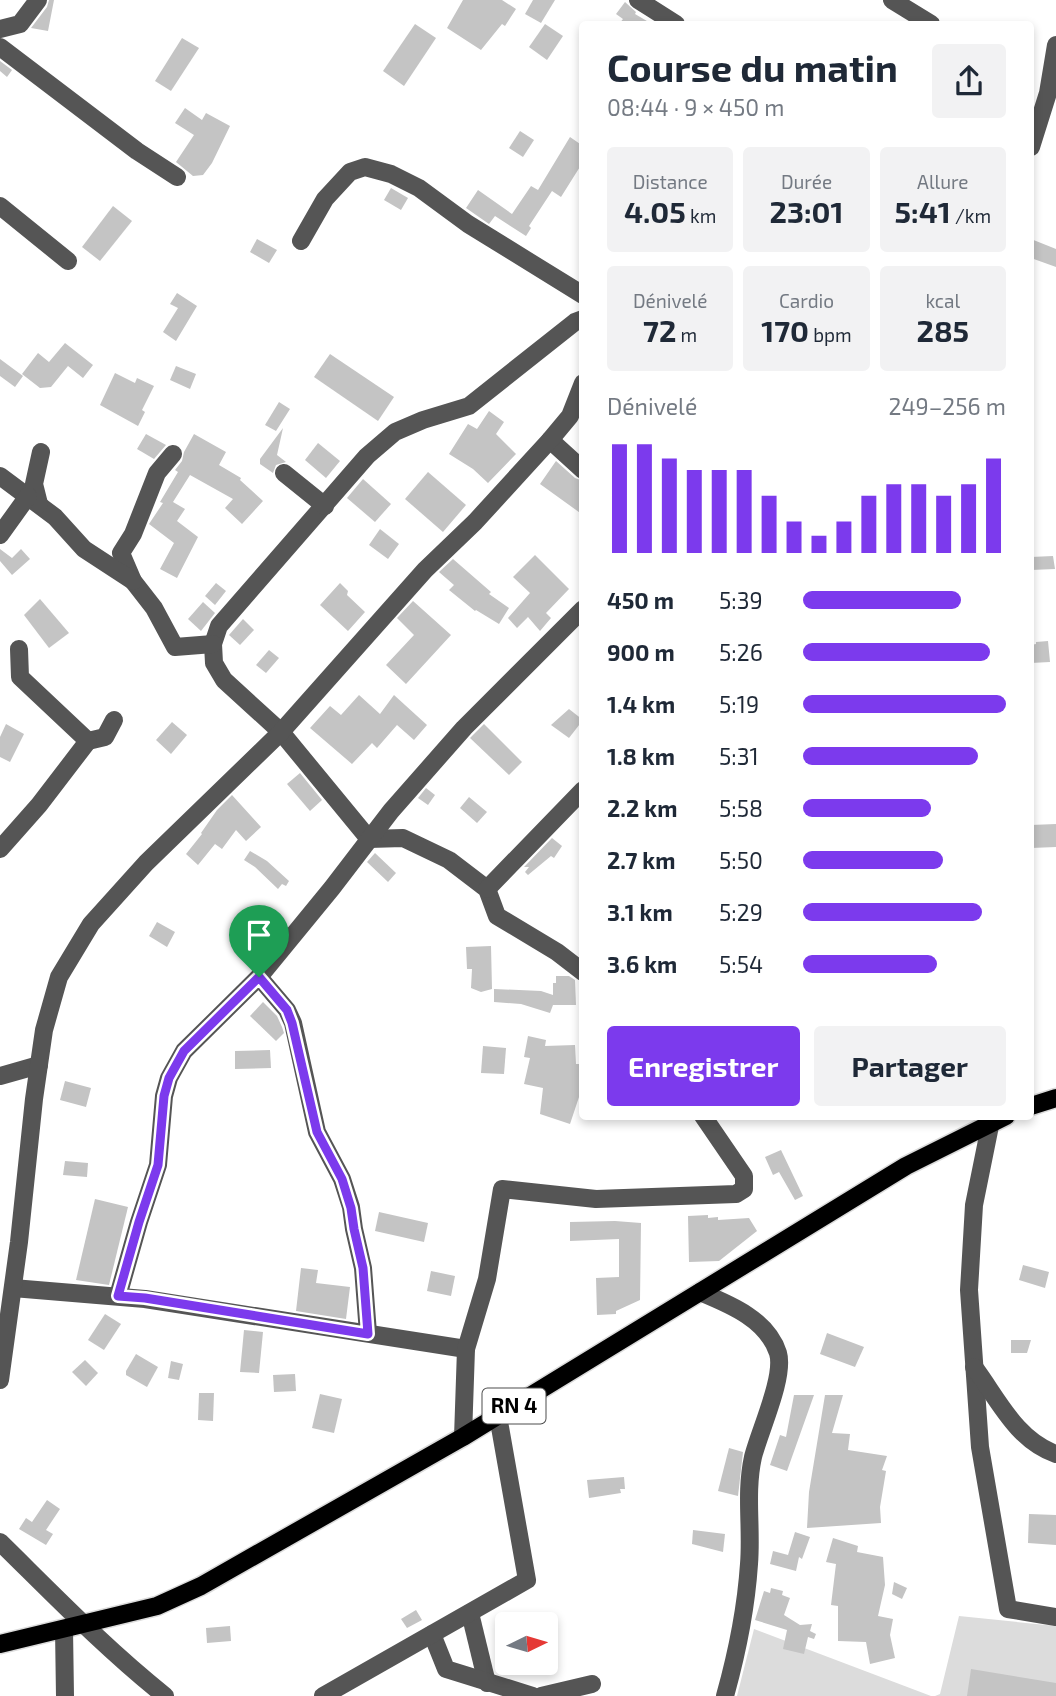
<!DOCTYPE html>
<html lang="fr">
<meta charset="utf-8">
<style>
body{margin:0;font-family:"Exo 2",sans-serif;background:#f2f2f3;color:#1f2937;height:100vh;display:flex;flex-direction:column;font-size:26px;white-space:nowrap}
*{box-sizing:border-box;margin:0}
p{font-size:23px;color:#747a83}
.icon{flex:none;width:38px;height:38px;fill:none;stroke:currentColor;stroke-width:2;stroke-linecap:round;stroke-linejoin:round}
.map{position:relative;flex:1;overflow:hidden}
.sheet{position:absolute;left:579px;top:21px;width:455px;height:1099px;display:flex;flex-direction:column;background:#fff;border-radius:7px;box-shadow:0 4px 10px #0003}
.sheet>*{flex:none}
.needle{width:46px;rotate:85deg}
.controls{position:absolute;left:495px;top:1612px;display:grid;gap:14px}
.controls a{display:grid;place-items:center;width:63px;height:63px;border-radius:7px;background:#fff;box-shadow:0 4px 10px #0003;font-size:35px}
.pin{position:absolute;display:grid;place-items:center;width:60px;height:60px;color:#fff;margin:-72px -30px;border-radius:50% 50% 50% 0;rotate:-45deg;box-shadow:0 0 7px #0007}
.pin .icon{rotate:45deg}
.round{display:grid;place-items:center;flex:none;width:74px;height:74px;border-radius:7px;background:#f2f2f3}
.head{display:flex;align-items:center;justify-content:space-between;height:119px;padding:0 28px}
h1{font-size:38px;font-weight:700;line-height:52px}
.metrics{display:grid;grid-template-columns:repeat(3,1fr);gap:10px;height:119px;padding:7px 28px}
.metrics div{display:grid;align-content:center;border-radius:7px;background:#f2f2f3;text-align:center}
.metrics b{font-size:30px;font-weight:700}
.metrics small{font-size:19px;font-weight:400}
.metrics p{font-size:19px}
.chart{height:196px;padding:14px 28px}
.chart p{display:flex;justify-content:space-between}
.chart svg{width:100%;height:126px;margin-top:7px;stroke:#7c3aed;stroke-width:6}
.button{display:flex;gap:14px;margin-top:auto;padding:14px 28px}
.button a{flex:1;height:80px;border-radius:7px;background:#7c3aed;color:#fff;font-size:28px;font-weight:700;line-height:80px;text-align:center}
.button a+a{background:#f2f2f3;color:#1f2937}
ul{padding:0 28px;list-style:none;font-size:23px}
li{display:grid;grid-template-columns:112px 84px 1fr;align-items:center;height:52px}
li i{height:18px;border-radius:9px;background:#7c3aed}
.map>svg:first-child{display:block}
.green{fill:#dcdcdc}
.building{fill:#c4c4c4}
.lines{fill:none;stroke-linecap:round;stroke-linejoin:round}
.major-casing{stroke:#dbdbdb;stroke-width:21}
.minor{stroke:#555;stroke-width:18}
.major{stroke:#000;stroke-width:18}
.route-casing{stroke:#fff;stroke-width:14}
.route{stroke:#7c3aed;stroke-width:9}
.labels{text-anchor:middle;stroke-width:7;stroke-linejoin:round;paint-order:stroke}
.shield{fill:#fff;stroke:#4c4c4c;stroke-width:2}
.shield-label{font-size:21px;font-weight:bold;fill:#000}
</style>
<div class="map">
<svg width="1056" height="1696" viewBox="0 0 1056 1696">
<rect width="100%" height="100%" fill="#fff"/>
<g class="green">
<polygon points="959,1616 1056,1626 1056,1696 935,1696 940,1694"/>
<polygon points="754,1629 931,1696 737,1696"/>
</g>
<g class="building">
<polygon points="49,0 54,0 48,31 31,28 47,7"/>
<polygon points="463,0 502,0 516,9 505,26 502,24 481,50 447,28"/>
<polygon points="533,0 555,0 541,23 525,14"/>
<polygon points="625,2 636,12 635,14 652,24 619,24 623,19 616,14"/>
<polygon points="415,24 436,38 404,86 383,71"/>
<polygon points="545,24 563,36 547,60 529,47"/>
<polygon points="182,38 199,48 171,91 155,81"/>
<polygon points="0,61 12,70 7,77 0,71"/>
<polygon points="185,108 202,120 206,113 230,126 212,163 203,175 193,176 176,162 194,135 175,123"/>
<polygon points="520,131 534,140 523,157 509,148"/>
<polygon points="570,137 583,146 583,162 561,197 552,191 529,226 531,228 526,236 495,216 489,224 466,208 478,190 512,214 531,186 538,190"/>
<polygon points="391,188 408,198 401,210 384,200"/>
<polygon points="113,206 132,221 100,261 82,247"/>
<polygon points="257,239 277,250 269,263 250,252"/>
<polygon points="1031,239 1056,249 1056,267 1031,258"/>
<polygon points="177,293 197,306 176,341 163,332 178,308 170,304"/>
<polygon points="65,343 93,365 83,378 68,366 51,387 40,388 22,374 38,353 49,362"/>
<polygon points="330,354 394,397 378,421 314,377"/>
<polygon points="0,359 23,376 15,387 0,376"/>
<polygon points="176,366 196,374 190,389 170,380"/>
<polygon points="115,373 135,383 137,378 154,386 142,410 145,412 138,426 100,405"/>
<polygon points="279,402 290,409 276,431 265,425"/>
<polygon points="489,411 504,422 496,434 516,454 488,483 473,469 449,454 468,424 477,429"/>
<polygon points="283,428 277,455 286,462 276,465 273,473 260,464 260,459"/>
<polygon points="146,434 166,445 154,459 137,449"/>
<polygon points="194,434 226,452 219,465 241,478 240,480 263,501 242,524 225,508 233,499 190,475 173,502 185,509 177,521 198,537 177,578 160,569 174,543 149,524 163,503 160,502 178,472 175,470 182,461 184,452"/>
<polygon points="318,443 340,461 326,478 305,460"/>
<polygon points="556,461 575,478 583,481 583,515 540,484"/>
<polygon points="428,472 466,505 443,532 405,499"/>
<polygon points="363,479 391,504 375,522 347,498"/>
<polygon points="380,529 399,544 388,559 369,545"/>
<polygon points="0,549 12,558 21,549 30,559 12,575 0,561"/>
<polygon points="535,555 569,589 546,613 551,618 540,631 528,617 517,628 508,618 530,593 513,577"/>
<polygon points="1053,556 1055,569 1031,570 1031,557"/>
<polygon points="453,559 491,592 489,594 509,608 499,624 476,610 475,611 449,590 454,585 439,572"/>
<polygon points="216,583 226,591 215,605 205,596"/>
<polygon points="340,583 348,591 347,595 365,612 348,631 320,605"/>
<polygon points="40,599 69,633 49,648 24,615"/>
<polygon points="413,601 451,635 406,684 386,665 414,635 397,618"/>
<polygon points="203,602 215,613 201,631 188,619"/>
<polygon points="243,619 254,630 240,645 229,635"/>
<polygon points="1048,641 1050,662 1031,663 1031,645 1036,644 1036,642"/>
<polygon points="269,650 279,658 266,673 256,665"/>
<polygon points="359,695 380,714 394,695 427,725 414,740 397,725 377,748 372,743 352,764 310,728 330,706 341,715"/>
<polygon points="569,709 583,720 569,738 551,725"/>
<polygon points="172,722 187,735 171,754 156,740"/>
<polygon points="6,724 24,734 10,762 0,757 0,737"/>
<polygon points="484,724 522,762 509,775 470,738"/>
<polygon points="300,773 322,800 310,811 287,784"/>
<polygon points="426,788 435,795 428,805 418,798"/>
<polygon points="232,795 261,827 246,841 236,830 222,849 215,844 198,865 186,854 202,834 201,833 217,810"/>
<polygon points="469,797 487,812 477,823 460,808"/>
<polygon points="1056,824 1056,847 1031,848 1031,825"/>
<polygon points="552,838 562,846 554,858 551,856 528,875 525,872 529,867 524,867"/>
<polygon points="250,851 267,861 289,881 286,886 282,884 278,889 255,867 244,860"/>
<polygon points="375,853 396,873 388,882 367,862"/>
<polygon points="157,922 175,932 167,947 149,936"/>
<polygon points="491,946 492,989 481,992 471,988 472,969 467,969 466,947"/>
<polygon points="556,976 569,976 575,980 576,1005 553,1005 550,1013 521,1004 494,1002 494,989 541,991 553,995 553,983 556,983"/>
<polygon points="263,1002 277,1016 282,1027 284,1033 276,1041 250,1016"/>
<polygon points="528,1036 546,1040 545,1046 575,1045 576,1064 581,1064 581,1091 570,1124 540,1114 543,1088 524,1084 530,1058 524,1057"/>
<polygon points="483,1046 506,1048 504,1074 481,1073"/>
<polygon points="270,1050 271,1068 235,1069 235,1051"/>
<polygon points="65,1081 91,1088 86,1107 60,1100"/>
<polygon points="781,1150 803,1196 795,1200 779,1172 773,1175 765,1157"/>
<polygon points="65,1161 88,1163 87,1177 63,1175"/>
<polygon points="95,1199 128,1207 109,1285 76,1280"/>
<polygon points="379,1212 428,1223 424,1242 375,1231"/>
<polygon points="708,1215 708,1218 718,1217 718,1220 749,1218 757,1231 719,1261 689,1262 688,1216"/>
<polygon points="615,1221 641,1223 640,1300 616,1311 616,1314 597,1315 596,1278 619,1277 619,1239 570,1241 570,1222"/>
<polygon points="1023,1265 1049,1272 1045,1288 1019,1280"/>
<polygon points="301,1268 318,1270 316,1283 350,1287 346,1319 296,1311"/>
<polygon points="431,1271 455,1276 451,1296 427,1291"/>
<polygon points="105,1314 121,1324 104,1350 88,1340"/>
<polygon points="244,1330 263,1332 259,1373 240,1372"/>
<polygon points="827,1333 864,1347 855,1367 820,1354"/>
<polygon points="1011,1340 1031,1340 1027,1353 1011,1353"/>
<polygon points="136,1354 158,1367 147,1387 126,1375 126,1371"/>
<polygon points="85,1360 98,1373 86,1386 72,1372"/>
<polygon points="171,1361 183,1364 179,1380 168,1378"/>
<polygon points="295,1374 296,1391 274,1392 273,1375"/>
<polygon points="199,1393 214,1393 213,1421 198,1420"/>
<polygon points="320,1394 342,1399 334,1433 312,1428"/>
<polygon points="794,1395 814,1395 787,1471 770,1465 780,1435 786,1437"/>
<polygon points="825,1395 843,1395 832,1433 850,1434 848,1450 887,1456 882,1470 886,1471 880,1507 881,1523 807,1528 809,1492"/>
<polygon points="729,1448 743,1452 738,1496 718,1491"/>
<polygon points="624,1477 625,1489 620,1489 621,1493 589,1498 587,1480"/>
<polygon points="47,1500 60,1509 46,1530 53,1534 46,1545 19,1529 26,1518 32,1522"/>
<polygon points="1029,1514 1056,1515 1056,1545 1028,1543"/>
<polygon points="693,1530 725,1534 723,1552 692,1544"/>
<polygon points="795,1532 810,1537 802,1559 799,1557 796,1571 770,1564 773,1551 788,1555"/>
<polygon points="833,1538 858,1546 857,1552 883,1557 885,1585 878,1616 893,1619 890,1635 895,1658 870,1664 866,1642 838,1641 838,1606 831,1605 836,1564 826,1562"/>
<polygon points="894,1582 907,1588 902,1599 892,1594"/>
<polygon points="771,1588 783,1591 782,1595 790,1598 784,1615 800,1625 812,1624 810,1631 816,1634 814,1639 808,1637 804,1654 783,1649 787,1630 755,1620 764,1591 770,1593"/>
<polygon points="416,1610 422,1620 407,1628 401,1619"/>
<polygon points="230,1626 231,1641 207,1643 206,1628"/>
<polygon points="971,1669 1056,1683 1056,1696 967,1696"/>
</g>
<g class="lines">
<defs>
<g id="major">
<polyline points="1031,1106 1056,1098"/>
<polyline points="0,1644 157,1606 201,1586 463,1437 906,1166 1006,1116"/>
</g>
</defs>
<use href="#major" class="major-casing"/>
<g class="minor">
<polyline points="638,0 676,24"/>
<polyline points="892,0 931,24"/>
<polyline points="0,29 20,24 38,0"/>
<polyline points="0,47 137,151 177,177"/>
<polyline points="1031,147 1048,93 1056,45"/>
<polyline points="0,206 68,261"/>
<polyline points="301,241 325,199 350,172 365,167 391,174 419,188 468,224 583,295"/>
<polyline points="583,319 575,322 469,406 423,420 395,432 367,456 219,626 213,644 214,663 224,680 281,732 369,839 403,838 449,860 487,889 497,916 557,952 583,972"/>
<polyline points="550,440 583,470"/>
<polyline points="173,454 157,473 133,534 121,553 133,581 154,608 175,647 213,644"/>
<polyline points="284,473 325,506"/>
<polyline points="0,476 55,517 84,549 133,581"/>
<polyline points="39,504 34,484 41,452"/>
<polyline points="0,535 28,496"/>
<polyline points="88,741 105,737 114,720"/>
<polyline points="0,849 39,805 88,741 20,677 19,649"/>
<polyline points="487,889 583,790"/>
<polyline points="259,977 287,1010 293,1023 317,1132 342,1179 351,1207 354,1229 363,1268 368,1333"/>
<polyline points="0,1076 39,1065"/>
<polyline points="992,1116 974,1205 969,1290 980,1447 1008,1609 1056,1617"/>
<polyline points="13,1288 145,1299 466,1349"/>
<path d="M700,1292C729,1304 767,1319 778,1353C785,1377 759,1432 753,1457C745,1493 752,1528 749,1564C746,1609 737,1653 725,1696"/>
<polyline points="118,1296 139,1222 158,1165 164,1096 169,1078 184,1051 259,977 332,888 391,811 464,728 583,609"/>
<path d="M974,1367C998,1399 1016,1440 1056,1454"/>
<polyline points="0,1380 19,1242 34,1099 44,1030 59,977 91,924 146,863 281,732 425,570 475,522 550,440 570,416 583,383"/>
<polyline points="463,1437 466,1349 487,1279 502,1189 596,1199 736,1194 744,1189 744,1176 703,1116"/>
<path d="M0,1542C54,1595 106,1649 165,1696"/>
<polyline points="470,1613 487,1683"/>
<polyline points="64,1629 65,1696"/>
<polyline points="432,1634 446,1669 533,1696"/>
<polyline points="323,1696 527,1580 498,1416"/>
<polyline points="541,1696 592,1684"/>
</g>
<use href="#major" class="major"/>
</g>
<g class="lines">
<defs>
<polygon id="route" points="259,977 287,1010 292,1023 317,1132 342,1179 351,1208 354,1229 363,1268 368,1334 145,1298 118,1296 139,1222 158,1165 164,1096 169,1078 184,1051"/>
</defs>
<use href="#route" class="route-casing"/>
<use href="#route" class="route"/>
</g>
<g class="labels">
<rect class="shield" x="482.5" y="1388.5" width="63" height="35" rx="5"/>
<g class="shield-label">
<text x="514" y="1413">RN 4</text>
</g>
</g>
</svg>
<div class="controls">
<a><svg class="needle" viewBox="-14 -14 28 28"><path d="M0-13l5 13h-10z" fill="#e53935"/><path d="M0 13l5-13h-10z" fill="#747a83"/></svg></a>
</div>
<div class="pin" style="left:259px;top:977px;background:#1e9e55"><svg class="icon" aria-label="arrive" viewBox="0 0 24 24"><path d="M6 21V4h12l-3 4 3 4H6"/></svg></div>
<section class="sheet">
<div class="head"><div><h1>Course du matin</h1><p>08:44 · 9 × 450 m</p></div><a class="round"><svg class="icon" aria-label="share" viewBox="0 0 24 24"><path d="M12 15V3M7 8l5-5 5 5M5 13v7h14v-7"/></svg></a></div>
<div class="metrics">
<div><p>Distance</p><b>4.05<small> km</small></b></div>
<div><p>Durée</p><b>23:01</b></div>
<div><p>Allure</p><b>5:41<small> /km</small></b></div>
</div>
<div class="metrics">
<div><p>Dénivelé</p><b>72<small> m</small></b></div>
<div><p>Cardio</p><b>170<small> bpm</small></b></div>
<div><p>kcal</p><b>285</b></div>
</div>
<div class="chart"><p><span>Dénivelé</span>249–256 m</p>
<svg viewBox="0 0 160 44" preserveAspectRatio="none"><path d="M5 44V6M15 44V6M25 44V11M35 44V15M45 44V15M55 44V15M65 44V24M75 44V33M85 44V38M95 44V33M105 44V24M115 44V20M125 44V20M135 44V24M145 44V20M155 44V11"/></svg>
</div>
<ul>
<li><b>450 m</b>5:39<i style="width:78%"></i></li>
<li><b>900 m</b>5:26<i style="width:92%"></i></li>
<li><b>1.4 km</b>5:19<i style="width:100%"></i></li>
<li><b>1.8 km</b>5:31<i style="width:86%"></i></li>
<li><b>2.2 km</b>5:58<i style="width:63%"></i></li>
<li><b>2.7 km</b>5:50<i style="width:69%"></i></li>
<li><b>3.1 km</b>5:29<i style="width:88%"></i></li>
<li><b>3.6 km</b>5:54<i style="width:66%"></i></li>
</ul>
<div class="button"><a>Enregistrer</a><a>Partager</a></div>
</section>
</div>
